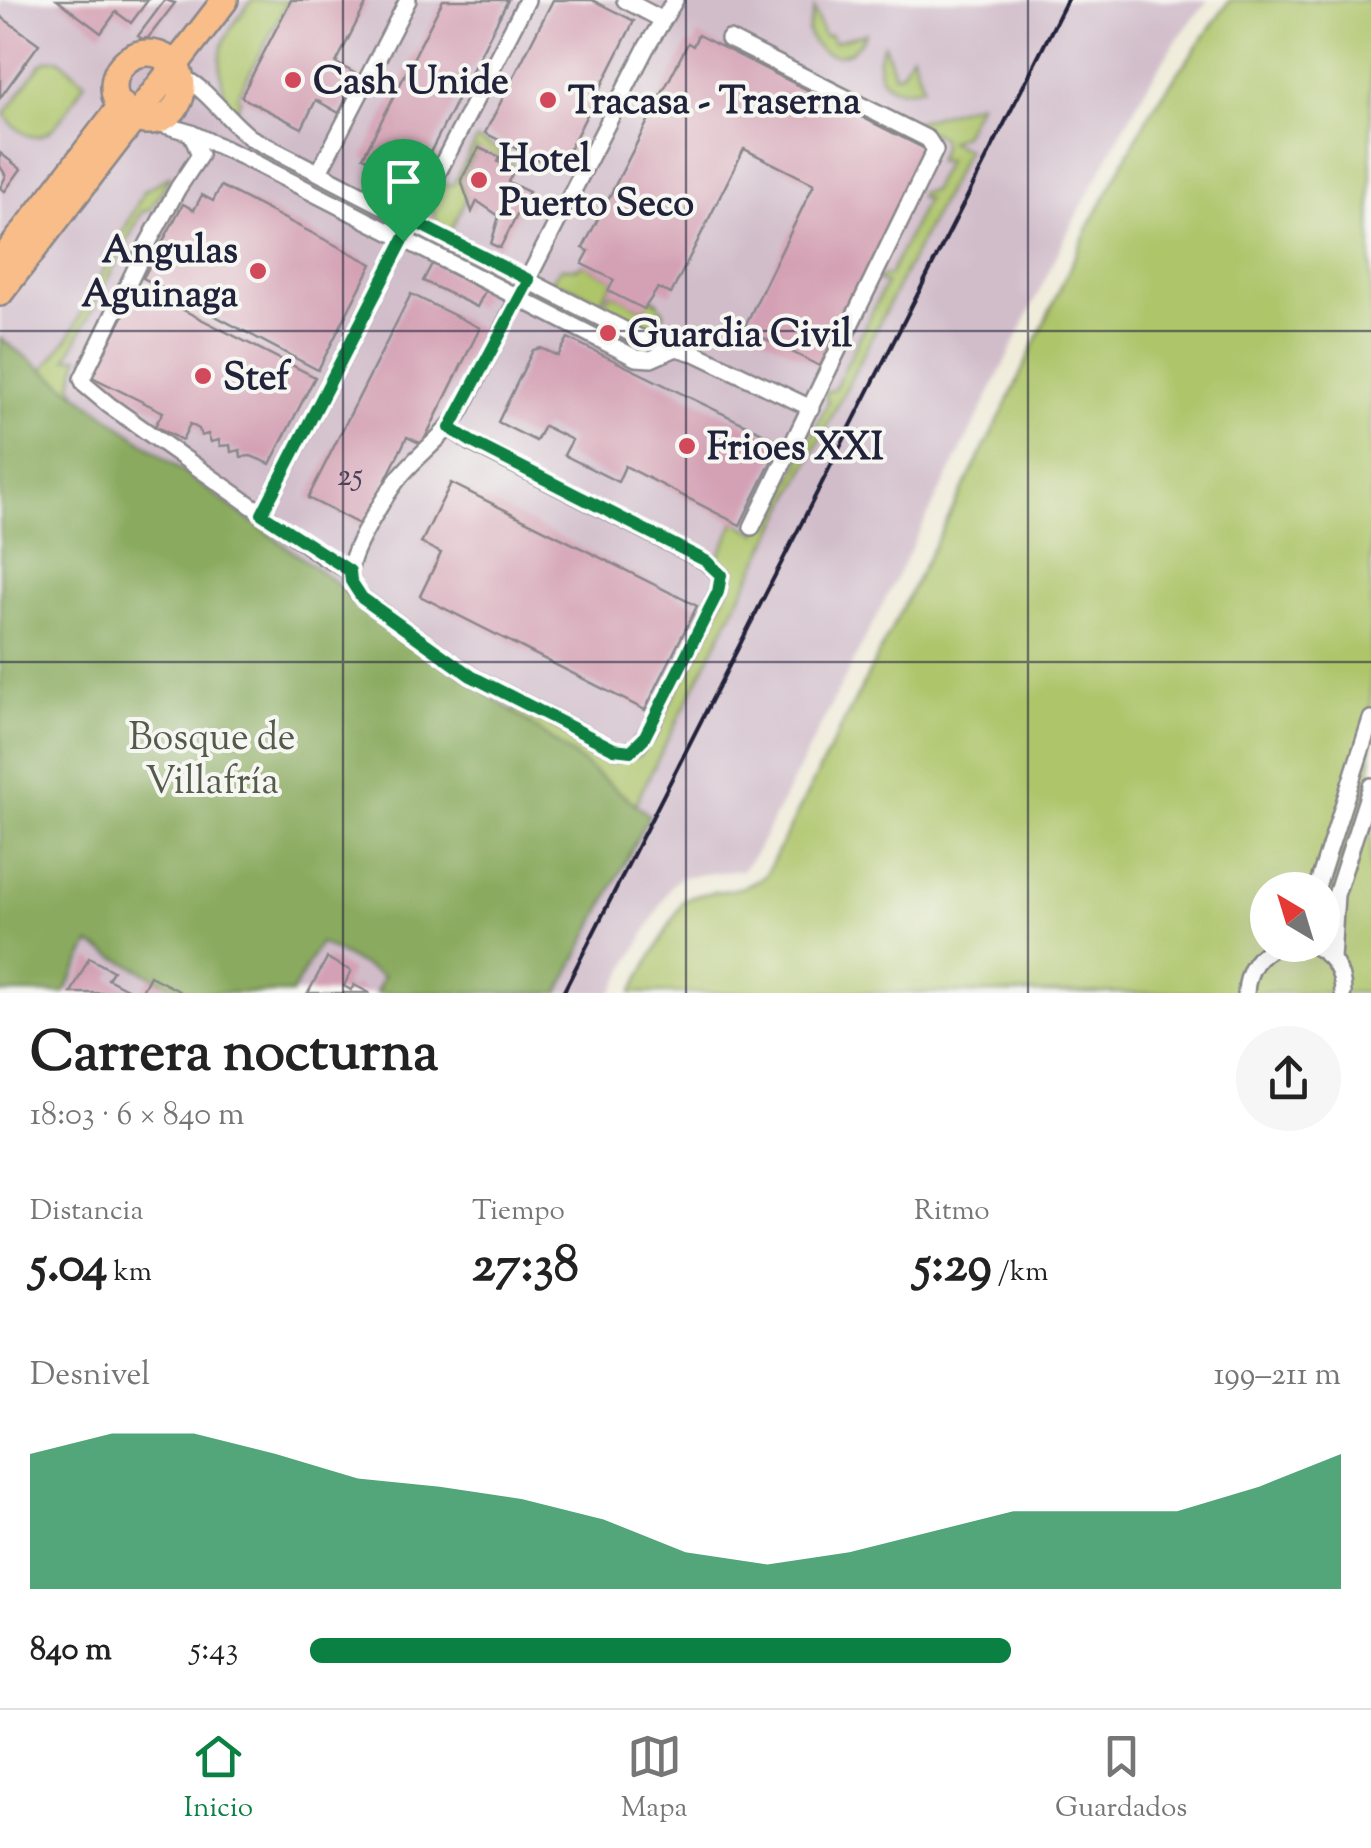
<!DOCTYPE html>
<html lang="es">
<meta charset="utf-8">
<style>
body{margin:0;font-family:"Sorts Mill Goudy",serif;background:#f6f6f6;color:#222;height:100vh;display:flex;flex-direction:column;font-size:38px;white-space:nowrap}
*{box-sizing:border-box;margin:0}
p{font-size:32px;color:#767676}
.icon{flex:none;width:55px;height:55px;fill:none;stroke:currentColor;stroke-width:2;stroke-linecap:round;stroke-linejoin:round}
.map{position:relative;height:993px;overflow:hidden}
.details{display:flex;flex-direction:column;background:#fff;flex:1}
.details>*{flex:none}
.needle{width:65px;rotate:322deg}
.fabs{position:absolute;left:1250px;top:872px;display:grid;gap:20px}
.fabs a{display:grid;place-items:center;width:90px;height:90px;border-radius:50%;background:#fff;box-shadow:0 10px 40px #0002;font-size:50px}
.pin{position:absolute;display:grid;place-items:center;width:85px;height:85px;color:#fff;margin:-102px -42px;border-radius:50% 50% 50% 0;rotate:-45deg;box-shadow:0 0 10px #0007}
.pin .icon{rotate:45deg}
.round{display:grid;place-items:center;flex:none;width:105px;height:105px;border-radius:52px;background:#f6f6f6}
.overview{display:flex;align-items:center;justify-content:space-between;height:170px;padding:0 30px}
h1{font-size:55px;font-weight:800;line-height:75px}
.metrics{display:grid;grid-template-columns:repeat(3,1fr);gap:15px;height:170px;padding:10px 30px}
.metrics div{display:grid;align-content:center}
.metrics b{font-size:50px;font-weight:800}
.metrics small{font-size:28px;font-weight:400}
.metrics p{font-size:28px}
.chart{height:280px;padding:20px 30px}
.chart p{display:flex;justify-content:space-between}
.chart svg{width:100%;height:180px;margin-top:10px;fill:#0b8043;opacity:.7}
ul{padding:0 30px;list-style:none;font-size:32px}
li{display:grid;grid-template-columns:160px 120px 1fr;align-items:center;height:75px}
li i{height:25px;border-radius:12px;background:#0b8043}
.dock{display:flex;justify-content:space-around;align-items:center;height:140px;border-top:2px solid #e0e0e0;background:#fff;font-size:28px;color:#767676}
.dock a{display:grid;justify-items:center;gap:5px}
.dock .current{color:#0b8043}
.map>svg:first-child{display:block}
.industrial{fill:#d1bdca}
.green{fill:#aec56a;stroke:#687452;stroke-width:2.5;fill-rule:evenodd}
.forest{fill:#8aaa5e;stroke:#56664c;stroke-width:2.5}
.building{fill:#d4a1b4}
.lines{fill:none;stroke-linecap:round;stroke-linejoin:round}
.minor-casing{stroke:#89878a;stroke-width:20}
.trunk-casing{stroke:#89878a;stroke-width:30}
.minor{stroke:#fff;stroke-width:15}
.trunk{stroke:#f8bd89;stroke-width:25}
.rail{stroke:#22223b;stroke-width:4}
.route-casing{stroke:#fff;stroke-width:20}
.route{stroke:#0b8043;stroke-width:12}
.grid{fill:none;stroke:#22223b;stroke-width:2.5;stroke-opacity:0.55}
.poi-dot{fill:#d1495b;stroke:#f6f6f2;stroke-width:4}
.labels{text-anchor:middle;stroke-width:8;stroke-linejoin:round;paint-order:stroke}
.number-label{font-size:32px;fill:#4e4259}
.poi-label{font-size:38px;font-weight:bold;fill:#22223b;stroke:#f6f6f2;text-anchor:start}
.park-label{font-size:38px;fill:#535b4b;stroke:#f6f6f2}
</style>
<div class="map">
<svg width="1371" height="993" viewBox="0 0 1371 993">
<rect width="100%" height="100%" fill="#f6f6f2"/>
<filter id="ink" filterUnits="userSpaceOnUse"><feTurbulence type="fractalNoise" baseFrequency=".01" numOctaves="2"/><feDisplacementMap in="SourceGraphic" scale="20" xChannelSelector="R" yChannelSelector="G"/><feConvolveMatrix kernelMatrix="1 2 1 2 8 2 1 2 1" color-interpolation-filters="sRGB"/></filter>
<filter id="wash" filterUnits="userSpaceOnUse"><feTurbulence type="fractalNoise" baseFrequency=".0048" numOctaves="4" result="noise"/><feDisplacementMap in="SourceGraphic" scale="40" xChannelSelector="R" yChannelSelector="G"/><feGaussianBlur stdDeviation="2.25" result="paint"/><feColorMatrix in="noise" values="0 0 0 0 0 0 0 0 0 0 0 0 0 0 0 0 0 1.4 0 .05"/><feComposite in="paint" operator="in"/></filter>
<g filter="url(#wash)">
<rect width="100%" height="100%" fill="#f0ecda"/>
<polygon class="industrial" points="0,0 1208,0 1175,42 1144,91 1074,220 979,415 757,851 742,870 680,877 671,886 612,993 0,993"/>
<g class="green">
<path d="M252,0L288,1L237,97L241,100L234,112C225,104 227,102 224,91C213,47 226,34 252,0Z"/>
<path d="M1230,0H1371V993H631L683,901C712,886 741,897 766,874L1008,401L1088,228L1151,111ZM1268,890H1322V945H1268Z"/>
<path d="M814,9L824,36L831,35L833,42L866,33C853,61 820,64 808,32Z"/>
<path d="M884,44L894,74L901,73L912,54L923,87C890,97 867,78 884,44Z"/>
<path d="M59,59L85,82C71,102 50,152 22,132C14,126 10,123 5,114L40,65L47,60Z"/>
<polygon points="979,103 963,135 949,141 967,150 635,804 513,713 516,708 620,759 637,756 650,742 728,588 728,575 718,558 735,522 757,533 772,504 779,504 828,402 824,392 834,390 886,283 878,281 881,276 889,276 927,198 919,198 921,192 931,191 947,160 937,162 942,147 941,137 912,123"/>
<polygon points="477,139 511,156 513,165 511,169 498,162 499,157 477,149 476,157 473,156 461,180 467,197 449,234 436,221 432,205 442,185 453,185"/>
<polygon points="171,175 151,209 142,212 67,359 79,357 72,384 78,395 43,370 69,337 144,191"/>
<polygon points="582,264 614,280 600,302 568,285 550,282 561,268 579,268"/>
<path d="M612,293L644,309L650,298L658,302L664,313C662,325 657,332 644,332L604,313L602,305Z"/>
</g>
<polygon class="forest" points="0,338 575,757 649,815 559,993 376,993 383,976 320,943 292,993 184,993 90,944 64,993 0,993"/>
<g id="blocks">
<g class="building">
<polygon points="57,0 148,0 131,23 116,12 101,33"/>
<polygon points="165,0 175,3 148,38 142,39 138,36"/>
<polygon points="291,0 368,0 336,63 358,75 339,113 316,100 302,128 241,97"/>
<polygon points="443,0 508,0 415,182 363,157"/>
<polygon points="553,0 592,0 634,21 559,170 485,133"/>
<polygon points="0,16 39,44 0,98"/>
<polygon points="698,35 927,150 820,366 744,328 814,184 744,149 671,294 658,288 644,309 608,291 614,280 582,264 589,251 583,248 688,43 693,46"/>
<polygon points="479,148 500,157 498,162 514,170 508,182 529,192 500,248 491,244 499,216 477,201 472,212 461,180"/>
<polygon points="0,153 21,169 5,191 0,188 6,176 0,166"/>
<polygon points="221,186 372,264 318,370 143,278 183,204 194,210 202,195 213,201"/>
<polygon points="432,264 485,291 477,307 423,281"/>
<polygon points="138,287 315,377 270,464 251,456 241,457 240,450 231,452 230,445 220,446 219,440 211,442 208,434 201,436 199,429 190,424 182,440 155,426 163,412 92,377"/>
<polygon points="411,294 480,328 422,444 407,437 363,526 308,498"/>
<polygon points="568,338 781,442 740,525 625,466 618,482 564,455 572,440 544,426 536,441 498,422 533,350 541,348 558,356"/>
<polygon points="451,483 697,606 645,710 420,596 441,553 421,543"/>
<polygon points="89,958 113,971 108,979 135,993 71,993"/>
<polygon points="327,958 351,971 344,986 351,990 354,985 370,993 308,993"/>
<polygon points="150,976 183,993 141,993"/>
</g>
</g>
</g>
<g filter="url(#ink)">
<use href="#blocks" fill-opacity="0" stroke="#89878a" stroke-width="2.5"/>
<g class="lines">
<defs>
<g id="minor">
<polyline points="625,0 663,20"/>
<polyline points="729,39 928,139 935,150 752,527"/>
<path d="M181,77C204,85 228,121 251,138L638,337L697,354L811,408"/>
<polyline points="152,121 191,133 245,158 636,358 651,359 674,349"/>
<polyline points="191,133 200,155 178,188 148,243 82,379 85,385 109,405 324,557 350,571"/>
<polyline points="319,172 408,0"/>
<path d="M450,428L472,443L705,561L721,575L718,592L649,729C640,745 634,754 614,749L471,676L362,598C355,590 349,581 350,570C352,548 388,490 403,473C422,451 446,435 461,410L646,48L675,0"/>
<polyline points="262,514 527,0"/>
<polyline points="1316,890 1371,719"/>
<path d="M1311,945C1332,953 1343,971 1343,993"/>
<polyline points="1332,959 1336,895 1371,786"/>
<path d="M1246,993C1247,971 1258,953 1280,945"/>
</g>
<g id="trunk">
<circle cx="148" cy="87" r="34"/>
<polyline points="0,263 122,105"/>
<polyline points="0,293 225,0"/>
</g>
</defs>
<use href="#minor" class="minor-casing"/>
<use href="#trunk" class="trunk-casing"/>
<use href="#minor" class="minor"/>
<use href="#trunk" class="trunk"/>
<polyline class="rail" points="563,993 1067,0"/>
</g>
</g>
<g class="lines" filter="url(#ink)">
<defs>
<polygon id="route" points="413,221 529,280 450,428 472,442 706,561 721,575 718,592 644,738 631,751 614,749 471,676 362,598 351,581 350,571 262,514"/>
</defs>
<use href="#route" class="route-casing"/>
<use href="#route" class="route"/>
</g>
<path class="grid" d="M343,0V993M686,0V993M1028,0V993M0,331H1371M0,662H1371"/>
<g class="poi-dot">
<circle cx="293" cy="80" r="10"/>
<circle cx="548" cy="100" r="10"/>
<circle cx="479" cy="180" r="10"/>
<circle cx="258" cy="271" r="10"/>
<circle cx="608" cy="333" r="10"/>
<circle cx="203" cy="376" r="10"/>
<circle cx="687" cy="446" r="10"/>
</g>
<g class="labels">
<g class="number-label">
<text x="350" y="485">25</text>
</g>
<g class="poi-label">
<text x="313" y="93">Cash Unide</text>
<text x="568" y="113">Tracasa - Traserna</text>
<text x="499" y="171">Hotel<tspan x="499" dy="44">Puerto Seco</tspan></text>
<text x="238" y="262" text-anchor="end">Angulas<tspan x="238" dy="44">Aguinaga</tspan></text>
<text x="628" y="346">Guardia Civil</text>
<text x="223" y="389">Stef</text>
<text x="707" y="459">Frioes XXI</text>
</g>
<g class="park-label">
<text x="212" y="749">Bosque de<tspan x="212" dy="44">Villafría</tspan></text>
</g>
</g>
</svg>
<div class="fabs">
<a><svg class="needle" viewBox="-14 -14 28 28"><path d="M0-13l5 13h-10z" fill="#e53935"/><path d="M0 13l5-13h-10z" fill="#767676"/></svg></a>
</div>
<div class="pin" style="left:403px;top:241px;background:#1e9e55"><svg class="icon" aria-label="arrive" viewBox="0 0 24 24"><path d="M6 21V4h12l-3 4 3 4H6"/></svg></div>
</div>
<section class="details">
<div class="overview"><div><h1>Carrera nocturna</h1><p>18:03 · 6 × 840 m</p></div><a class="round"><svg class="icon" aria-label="share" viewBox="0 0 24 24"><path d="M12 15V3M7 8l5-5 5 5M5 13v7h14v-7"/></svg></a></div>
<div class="metrics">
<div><p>Distancia</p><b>5.04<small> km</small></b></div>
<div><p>Tiempo</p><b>27:38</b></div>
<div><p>Ritmo</p><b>5:29<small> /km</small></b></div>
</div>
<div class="chart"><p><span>Desnivel</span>199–211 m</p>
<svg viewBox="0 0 160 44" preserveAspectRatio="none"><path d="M0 44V11L10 6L20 6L30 11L40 17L50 19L60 22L70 27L80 35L90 38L100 35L110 30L120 25L130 25L140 25L150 19L160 11V44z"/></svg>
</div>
<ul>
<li><b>840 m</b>5:43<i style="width:68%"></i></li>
</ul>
</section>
<nav class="dock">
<a class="current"><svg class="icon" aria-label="home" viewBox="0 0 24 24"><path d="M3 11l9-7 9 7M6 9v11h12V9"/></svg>Inicio</a>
<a><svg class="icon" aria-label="map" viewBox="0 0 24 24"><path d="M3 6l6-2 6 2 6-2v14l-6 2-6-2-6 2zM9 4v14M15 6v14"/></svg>Mapa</a>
<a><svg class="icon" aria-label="saved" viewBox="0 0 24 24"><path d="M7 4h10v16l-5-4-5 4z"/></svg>Guardados</a>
</nav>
